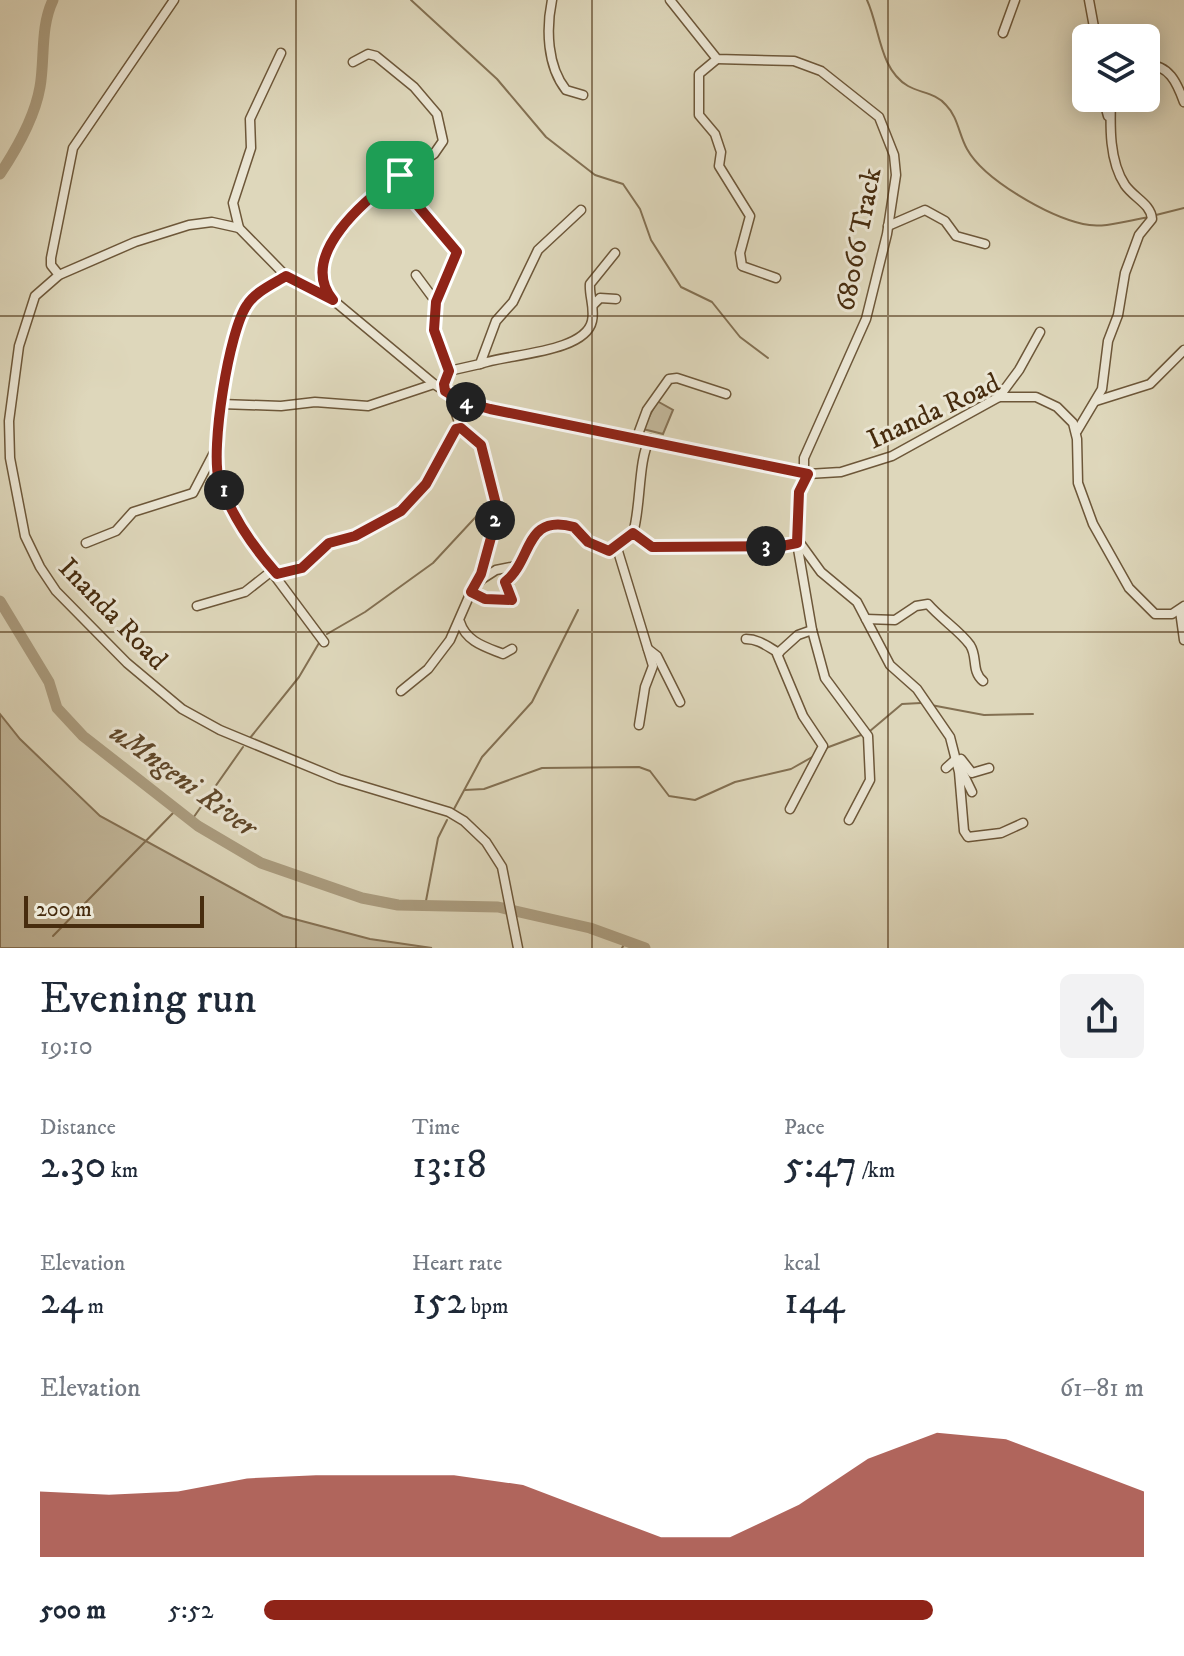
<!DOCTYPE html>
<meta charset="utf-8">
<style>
body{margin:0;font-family:"IM FELL DW Pica",serif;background:#f2f2f3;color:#1f2937;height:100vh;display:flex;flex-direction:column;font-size:30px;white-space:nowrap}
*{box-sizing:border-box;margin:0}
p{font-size:26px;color:#747a83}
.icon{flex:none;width:44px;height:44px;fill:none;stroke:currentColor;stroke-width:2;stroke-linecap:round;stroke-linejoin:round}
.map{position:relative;height:948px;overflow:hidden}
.panel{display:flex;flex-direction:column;background:#fff;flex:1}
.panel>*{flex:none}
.fabs{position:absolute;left:1072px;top:24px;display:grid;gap:16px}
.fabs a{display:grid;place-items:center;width:88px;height:88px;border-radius:12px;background:#fff;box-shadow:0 4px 20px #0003;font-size:40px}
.scale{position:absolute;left:24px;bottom:20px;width:180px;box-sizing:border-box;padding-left:8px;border:4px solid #472c0e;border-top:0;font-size:22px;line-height:28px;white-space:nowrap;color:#472c0e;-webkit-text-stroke:6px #eae5d3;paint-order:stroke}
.pin{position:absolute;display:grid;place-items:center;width:68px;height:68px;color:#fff;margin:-34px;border-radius:16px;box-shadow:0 4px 12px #0006}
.km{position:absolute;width:40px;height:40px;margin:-20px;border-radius:50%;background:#222;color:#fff;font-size:22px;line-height:40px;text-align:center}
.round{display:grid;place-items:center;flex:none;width:84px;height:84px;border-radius:12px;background:#f2f2f3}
.overview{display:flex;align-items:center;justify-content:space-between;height:136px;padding:0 40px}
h1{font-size:44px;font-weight:600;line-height:60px}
.stats{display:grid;grid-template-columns:repeat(3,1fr);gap:12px;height:136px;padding:8px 40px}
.stats div{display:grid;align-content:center}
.stats b{font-size:40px;font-weight:600}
.stats small{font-size:22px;font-weight:400}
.stats p{font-size:22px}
.chart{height:224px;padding:16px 40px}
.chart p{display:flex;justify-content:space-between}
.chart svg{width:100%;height:144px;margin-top:8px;fill:#8f2418;opacity:.7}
ul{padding:0 40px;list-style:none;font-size:26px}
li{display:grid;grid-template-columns:128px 96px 1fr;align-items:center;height:60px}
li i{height:20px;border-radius:10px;background:#8f2418}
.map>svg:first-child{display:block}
.green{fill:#c4ba9e;stroke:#867356;stroke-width:2}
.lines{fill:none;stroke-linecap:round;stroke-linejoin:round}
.stream{stroke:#837052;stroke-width:2}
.river{stroke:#ab9d80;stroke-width:11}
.minor-casing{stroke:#6d5739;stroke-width:11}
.minor{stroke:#eae5d3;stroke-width:8}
.route-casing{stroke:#fff;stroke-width:16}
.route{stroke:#8f2418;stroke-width:10}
.grid{fill:none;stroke:#472c0e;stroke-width:2;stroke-opacity:0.55}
.labels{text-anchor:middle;stroke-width:6;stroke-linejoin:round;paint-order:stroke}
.street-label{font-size:28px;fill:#472c0e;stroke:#eae5d3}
.water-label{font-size:30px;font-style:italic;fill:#60482a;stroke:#eae5d3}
</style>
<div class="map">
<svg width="1184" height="948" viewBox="0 0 1184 948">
<rect width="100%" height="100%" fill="#ded7bb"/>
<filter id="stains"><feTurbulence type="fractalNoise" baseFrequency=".0025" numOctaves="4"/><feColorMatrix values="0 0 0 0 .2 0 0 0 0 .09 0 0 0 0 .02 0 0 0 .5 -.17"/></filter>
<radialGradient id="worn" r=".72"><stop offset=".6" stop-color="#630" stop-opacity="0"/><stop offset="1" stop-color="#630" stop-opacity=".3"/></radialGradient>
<g class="green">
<polygon points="657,401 673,410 663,434 643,429"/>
<polygon points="0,714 20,739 100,816 283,916 370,939 432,948 0,948"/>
</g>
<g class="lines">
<g class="stream">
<polyline points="411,0 497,79 546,137 595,175 623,184 640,209 651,240 681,287 712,302 740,337 768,358"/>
<path d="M867,0C880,28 879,69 908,86C920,93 936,93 946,105C958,117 959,135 967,149C984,180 1048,216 1083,224C1104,229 1129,220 1150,217"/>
<polyline points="1156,215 1184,208"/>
<polyline points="327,634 365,612 433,563 484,508"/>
<polyline points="931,705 984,715 1033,714"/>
<polyline points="870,731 902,704 921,703"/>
<polyline points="250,738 299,677 319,643"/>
<polyline points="826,748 861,735"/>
<polyline points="465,790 484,789 542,768 639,767 650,771 669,796 695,800 735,782 791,769 814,756"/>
<polyline points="454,809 482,757 532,702 578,610"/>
<polyline points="191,821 243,747"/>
<polyline points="425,906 438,838 447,820"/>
<polyline points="53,936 176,810"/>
<polyline points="622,948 626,941"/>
</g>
<g class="river">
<path d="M0,174C16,150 35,116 40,87C45,59 40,27 53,0"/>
<polyline points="0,601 49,682 57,708 83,736 198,826 261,863 362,898 398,905 498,907 590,928 645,948"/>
</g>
<defs>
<g id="minor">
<path d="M552,0C546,29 547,66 566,90L583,95"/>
<polyline points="670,0 717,59 794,61 821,71 879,117 894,155 896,175 887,234 866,319 804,458 804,473"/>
<polyline points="1089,0 1096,38"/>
<polyline points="1003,33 1015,0"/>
<polyline points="1118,38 1118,37"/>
<polyline points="717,59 699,74 699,115 715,134 721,152 719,166 750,216 740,253 742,266 776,278"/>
<path d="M1146,65C1169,64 1177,83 1184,102"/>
<polyline points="1103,98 1108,116"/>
<polyline points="400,175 413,200 457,252 436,302"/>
<polyline points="888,226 925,210 945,221 956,236 985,244"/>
<polyline points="239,228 233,203 251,148 250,119 281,53"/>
<polyline points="59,275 51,265 51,258 73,148 174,0"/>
<polyline points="416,275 436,302 434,333 449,371 445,390"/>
<polyline points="286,276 252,298 238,320 221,399 218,473 248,540 324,642"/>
<polyline points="332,299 321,270 326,253 365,200 434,154 443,141 437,114 414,87 376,56 368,54 353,62"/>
<polyline points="593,305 600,298 616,299"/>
<path d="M480,364C507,354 585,353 592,321C595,308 589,296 590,284L615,253"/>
<polyline points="449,371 480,364 496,321 513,302 538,250 581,210"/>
<polyline points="999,397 1019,370 1040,332"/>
<polyline points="1096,401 1150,384 1184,350"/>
<polyline points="221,404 281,406 315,402 368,406 434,384"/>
<polyline points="461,428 481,445 498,512 478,579"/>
<path d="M1077,431L1102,389L1108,341L1118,315L1125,273L1139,235L1152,219C1151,204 1134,198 1125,185C1109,161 1110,126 1111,98"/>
<polyline points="637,437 647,410 669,379 677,378 726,394"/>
<polyline points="808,474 799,492 797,543 812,630 825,678 868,736 870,780 849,820"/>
<polyline points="633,533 652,547 800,543 821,572 857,602 890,665 917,689 950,737 959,772 964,831 968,837 1001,833 1023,823"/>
<polyline points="86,543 116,531 133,512 193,493 218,445"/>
<polyline points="617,548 653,666 645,687 639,725"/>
<polyline points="277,574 302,568 329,543 355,536 401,511 426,484 456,429 461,428 456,414 461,401"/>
<polyline points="471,592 485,599 512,600 505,582 520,566"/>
<polyline points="197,606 245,592 273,570"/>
<polyline points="1180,611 1184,640"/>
<path d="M866,619L895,620L916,606L928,604C941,619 960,631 970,645C978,657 971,671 983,681"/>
<path d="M460,622C466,642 486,647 503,654L512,649"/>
<path d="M746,639C759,639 768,647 779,653"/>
<polyline points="648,649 657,656 680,702"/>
<path d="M401,691L428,669L450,640L471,592L482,579L496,570L521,565C536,537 532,521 571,526L588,542L609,551L633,533C641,508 638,458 650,439"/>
<polyline points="961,759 972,773 989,768"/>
<polyline points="946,768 956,759 972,792"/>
<polyline points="790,809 823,746 803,716 777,654 798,635 812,630"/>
<polyline points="518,948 502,867 486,842 464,821 449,812 339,779 220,730 182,709 127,663 56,591 40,567 25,536 10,458 9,421 19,346 35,296 59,275 135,242 189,225 212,222 239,228 286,276 333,300 434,384 461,401 808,474 841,472 892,456 999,397 1036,397 1057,407 1073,423 1077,439 1078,483 1093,524 1129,588 1155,614 1172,614 1184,606"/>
</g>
</defs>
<use href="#minor" class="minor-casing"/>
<use href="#minor" class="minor"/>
</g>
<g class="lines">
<defs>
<path id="route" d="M400,175L413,200L457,252L436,302L434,330L449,371L444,384L445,391L461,401L490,409L808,474L799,492L797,543L782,546L652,547L633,533L609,551L588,542L574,527C524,513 533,560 505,582L512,600L485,599L471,592L481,574L498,512L481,445L461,428L456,429L426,484L401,511L355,536L329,543L302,568L277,574C253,547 231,515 219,480C210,450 229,330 247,305C255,292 273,284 286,276L333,300C296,256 367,198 400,175Z"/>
</defs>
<use href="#route" class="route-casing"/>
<use href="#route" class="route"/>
</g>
<path class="grid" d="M296,0V948M592,0V948M888,0V948M0,316H1184M0,632H1184"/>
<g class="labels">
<g class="street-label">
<text transform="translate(857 239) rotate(-79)" y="10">68066 Track</text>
<text transform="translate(933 410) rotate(-25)" y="10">Inanda Road</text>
<text transform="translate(114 613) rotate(46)" y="10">Inanda Road</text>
</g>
<g class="water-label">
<text transform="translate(184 779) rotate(36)" y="10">uMngeni River</text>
</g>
</g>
<rect width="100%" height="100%" filter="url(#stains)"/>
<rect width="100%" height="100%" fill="url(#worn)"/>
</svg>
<div class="fabs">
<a><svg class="icon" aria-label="layers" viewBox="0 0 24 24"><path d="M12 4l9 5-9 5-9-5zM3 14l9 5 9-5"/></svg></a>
</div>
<div class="scale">200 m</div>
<div class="pin" style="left:400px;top:175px;background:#1e9e55"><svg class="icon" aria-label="arrive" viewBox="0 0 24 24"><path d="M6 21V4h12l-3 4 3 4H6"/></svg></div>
<b class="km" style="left:224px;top:490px">1</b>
<b class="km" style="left:495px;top:520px">2</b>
<b class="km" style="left:766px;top:546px">3</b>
<b class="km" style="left:466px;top:402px">4</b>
</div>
<section class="panel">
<div class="overview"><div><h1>Evening run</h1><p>19:10</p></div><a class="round"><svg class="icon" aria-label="share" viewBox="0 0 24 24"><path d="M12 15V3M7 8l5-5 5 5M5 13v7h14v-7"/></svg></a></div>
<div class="stats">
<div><p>Distance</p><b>2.30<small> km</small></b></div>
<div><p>Time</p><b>13:18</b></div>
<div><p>Pace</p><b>5:47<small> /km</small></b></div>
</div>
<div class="stats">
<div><p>Elevation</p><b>24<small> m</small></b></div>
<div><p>Heart rate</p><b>152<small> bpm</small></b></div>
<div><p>kcal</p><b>144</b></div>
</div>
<div class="chart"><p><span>Elevation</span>61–81 m</p>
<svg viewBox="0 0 160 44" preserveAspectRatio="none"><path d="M0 44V24L10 25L20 24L30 20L40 19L50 19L60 19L70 22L80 30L90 38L100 38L110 28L120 14L130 6L140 8L150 16L160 24V44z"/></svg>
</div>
<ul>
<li><b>500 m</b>5:52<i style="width:76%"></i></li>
</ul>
</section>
